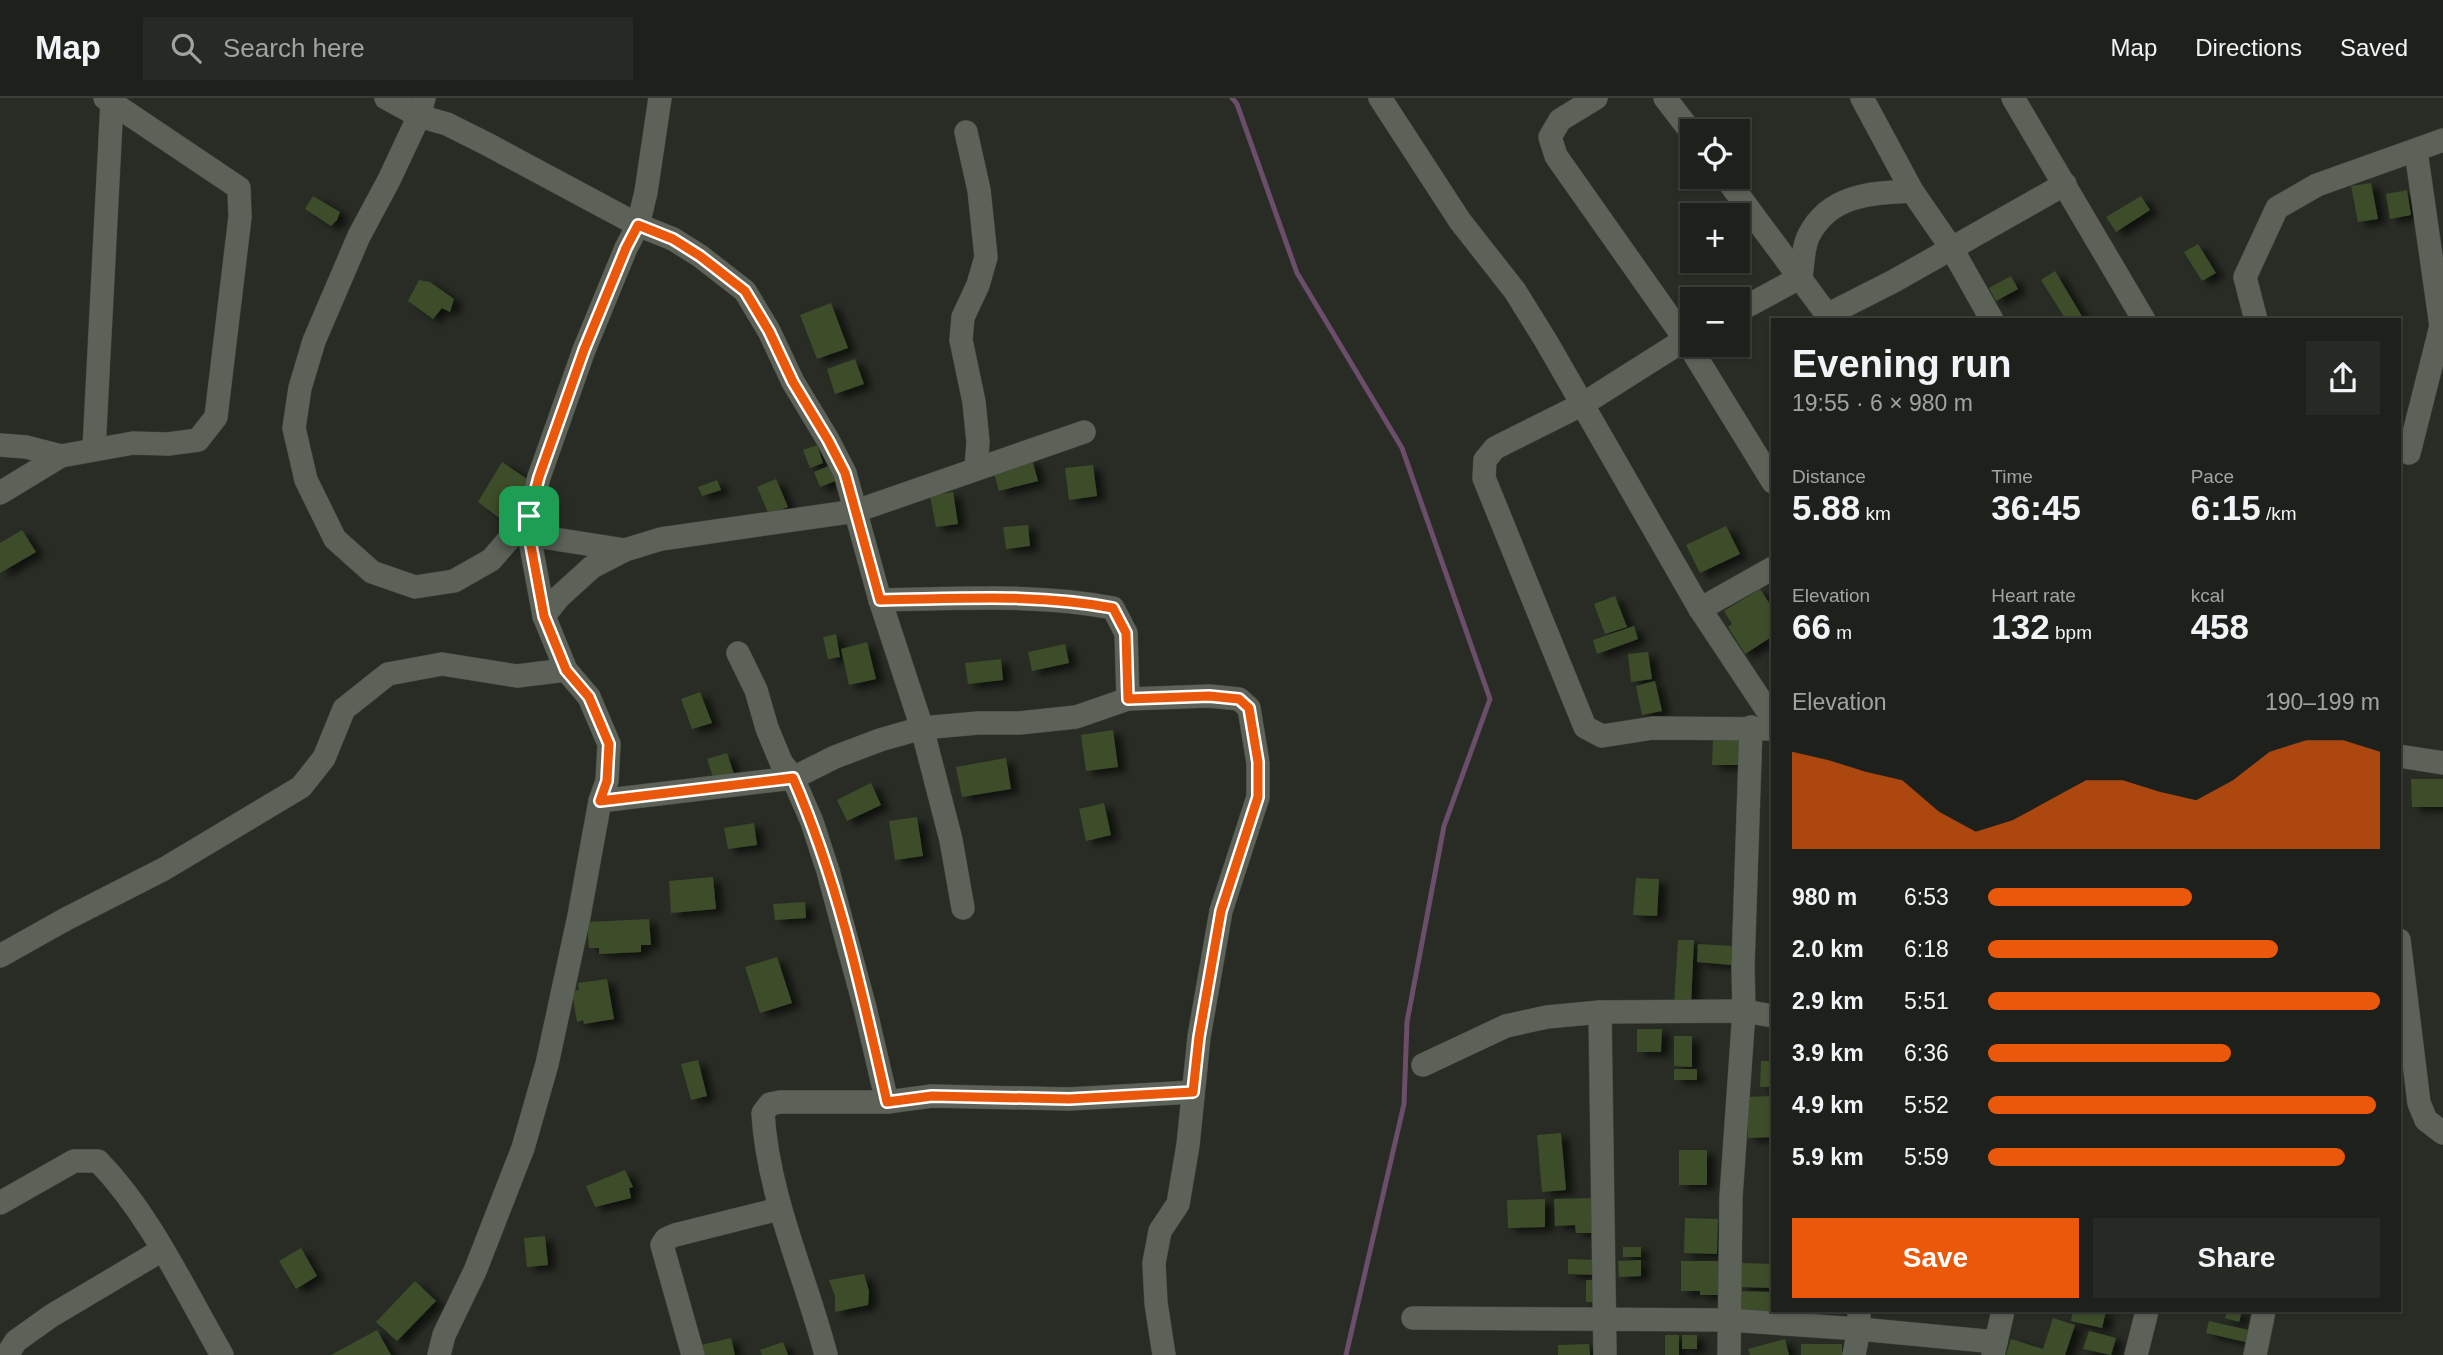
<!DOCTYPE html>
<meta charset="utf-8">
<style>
body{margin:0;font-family:Arial,sans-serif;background:#262924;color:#f1f3f6;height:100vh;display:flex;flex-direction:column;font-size:26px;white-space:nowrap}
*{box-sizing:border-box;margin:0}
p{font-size:23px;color:#a1a3a3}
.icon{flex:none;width:38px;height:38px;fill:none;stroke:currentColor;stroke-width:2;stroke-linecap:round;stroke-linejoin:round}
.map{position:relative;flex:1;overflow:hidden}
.drawer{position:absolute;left:1771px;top:220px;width:630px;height:994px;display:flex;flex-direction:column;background:#1e211b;border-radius:0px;box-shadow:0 2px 5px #0004,0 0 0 2px #3c3e3a}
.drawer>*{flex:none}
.fabs{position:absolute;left:1680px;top:21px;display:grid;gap:14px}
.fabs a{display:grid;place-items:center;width:70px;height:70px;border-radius:0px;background:#1e211b;box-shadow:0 2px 5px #0004,0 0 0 2px #3c3e3a;font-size:35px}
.pin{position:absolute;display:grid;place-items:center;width:60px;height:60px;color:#fff;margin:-30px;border-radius:14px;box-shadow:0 4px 10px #0006}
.round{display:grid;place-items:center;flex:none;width:74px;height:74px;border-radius:0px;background:#262924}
.headline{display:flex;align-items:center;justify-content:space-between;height:119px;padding:0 21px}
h1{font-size:38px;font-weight:700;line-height:52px}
.figures{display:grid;grid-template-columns:repeat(3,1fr);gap:10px;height:119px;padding:7px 21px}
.figures div{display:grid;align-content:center}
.figures b{font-size:35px;font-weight:700}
.figures small{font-size:19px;font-weight:400}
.figures p{font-size:19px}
.chart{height:196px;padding:14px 21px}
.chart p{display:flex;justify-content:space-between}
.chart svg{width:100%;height:126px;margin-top:7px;fill:#ea580c;opacity:.7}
.primary-button{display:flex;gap:14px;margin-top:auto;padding:14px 21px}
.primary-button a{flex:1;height:80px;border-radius:0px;background:#ea580c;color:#fff;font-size:28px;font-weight:700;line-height:80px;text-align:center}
.primary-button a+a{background:#262924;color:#f1f3f6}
ul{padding:0 21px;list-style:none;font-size:23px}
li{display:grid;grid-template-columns:112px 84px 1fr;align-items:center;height:52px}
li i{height:18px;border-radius:9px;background:#ea580c}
header{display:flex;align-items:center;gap:42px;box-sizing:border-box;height:98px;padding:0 35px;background:#1e211b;border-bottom:2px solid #3c3e3a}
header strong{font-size:33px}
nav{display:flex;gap:38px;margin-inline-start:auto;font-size:24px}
.search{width:490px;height:63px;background:#262924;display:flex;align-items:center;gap:18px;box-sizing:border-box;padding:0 24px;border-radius:0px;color:#a1a3a3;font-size:26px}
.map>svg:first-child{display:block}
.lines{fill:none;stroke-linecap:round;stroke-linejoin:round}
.stream{stroke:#6c4d6a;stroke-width:5}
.building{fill:#3c4d2a;filter:url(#shadow)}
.minor-casing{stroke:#444841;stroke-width:24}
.minor{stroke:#5d6259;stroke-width:23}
.route-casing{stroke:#fff;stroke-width:14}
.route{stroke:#ea580c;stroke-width:9}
</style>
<header>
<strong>Map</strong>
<div class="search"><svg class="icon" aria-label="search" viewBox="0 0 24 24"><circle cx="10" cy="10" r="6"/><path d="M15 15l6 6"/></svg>Search here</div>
<nav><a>Map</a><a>Directions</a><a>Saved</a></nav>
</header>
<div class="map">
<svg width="2443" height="1257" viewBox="0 0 2443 1257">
<defs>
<filter id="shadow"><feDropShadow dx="8" dy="4.5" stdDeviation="3.5" flood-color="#0009"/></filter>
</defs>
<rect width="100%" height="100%" fill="#282c24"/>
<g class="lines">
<polyline class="stream" points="1232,0 1237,6 1297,175 1402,350 1490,601 1444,728 1407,924 1404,1006 1346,1257"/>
</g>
<g class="building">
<polygon points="2371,85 2378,121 2358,124 2351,88"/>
<polygon points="2407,92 2411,117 2390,121 2386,96"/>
<polygon points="313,98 340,114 337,122 331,128 305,111"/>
<polygon points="2141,98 2150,112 2116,134 2106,119"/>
<polygon points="2198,146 2216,175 2202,183 2184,154"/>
<polygon points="2055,173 2083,220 2080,222 2066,222 2041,182"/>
<polygon points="2011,178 2018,191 1996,203 1989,190"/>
<polygon points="419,182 430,184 454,201 450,214 442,210 433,221 408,203"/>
<polygon points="831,205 848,250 817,261 800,217"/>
<polygon points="855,261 864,286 835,296 827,271"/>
<polygon points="817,347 823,365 810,370 803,352"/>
<polygon points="1032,361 1038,383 999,393 993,372"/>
<polygon points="502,364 530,383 505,420 502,422 478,404"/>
<polygon points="831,367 838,382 820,389 814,374"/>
<polygon points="1093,367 1097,398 1069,402 1065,370"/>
<polygon points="776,381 788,409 769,417 757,389"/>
<polygon points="717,382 721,392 702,398 698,389"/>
<polygon points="953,394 958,426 936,429 930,398"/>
<polygon points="1028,427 1030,448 1006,451 1003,429"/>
<polygon points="1726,428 1740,456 1700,475 1686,447"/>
<polygon points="22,432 36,454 0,475 0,445"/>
<polygon points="1760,491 1773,511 1773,538 1745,556 1728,529 1732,526 1724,513"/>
<polygon points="1615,498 1627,529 1605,536 1594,506"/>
<polygon points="1634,528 1638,541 1597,556 1593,542"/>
<polygon points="836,536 840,559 828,561 823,539"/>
<polygon points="867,544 876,581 849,587 841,551"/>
<polygon points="1065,546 1069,565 1032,573 1028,554"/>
<polygon points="1648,554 1652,581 1631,584 1628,556"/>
<polygon points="1001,561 1003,582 968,586 965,565"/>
<polygon points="1655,583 1662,613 1642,617 1636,588"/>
<polygon points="700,594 712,625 692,631 681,601"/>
<polygon points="1113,632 1118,669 1086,673 1081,637"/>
<polygon points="1713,640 1745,640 1744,667 1712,667"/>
<polygon points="727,655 734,676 714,682 707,661"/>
<polygon points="1006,660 1011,691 962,699 956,669"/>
<polygon points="2411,681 2443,681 2443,709 2412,709"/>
<polygon points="871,685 881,707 847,723 837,702"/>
<polygon points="1104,705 1111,737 1086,743 1079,711"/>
<polygon points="917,719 923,758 895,762 889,723"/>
<polygon points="754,725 757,747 728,751 724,730"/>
<polygon points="713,779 716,811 671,815 669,783"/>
<polygon points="1636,780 1659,781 1657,818 1633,817"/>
<polygon points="805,804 806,820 775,822 773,806"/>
<polygon points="649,821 651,847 641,847 641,854 599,856 599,850 589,850 587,824"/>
<polygon points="1678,842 1694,842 1691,907 1674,906"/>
<polygon points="1698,846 1732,848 1731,867 1697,864"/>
<polygon points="777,859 792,905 760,915 745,869"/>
<polygon points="607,881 614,921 584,926 583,922 577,924 572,893 579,892 578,885"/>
<polygon points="1637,931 1662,931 1661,954 1637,954"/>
<polygon points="1674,938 1692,938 1692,969 1674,968"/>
<polygon points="698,962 707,998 691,1002 681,966"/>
<polygon points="1761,963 1773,963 1773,989 1760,989"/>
<rect x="1674" y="971" width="23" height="11"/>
<polygon points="1773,998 1773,1039 1748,1040 1748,999"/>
<polygon points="1561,1035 1566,1092 1542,1094 1537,1037"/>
<rect x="1679" y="1052" width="28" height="35"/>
<polygon points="625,1072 633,1089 629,1090 631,1100 595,1109 586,1088"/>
<polygon points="1596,1100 1597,1135 1576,1135 1575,1127 1555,1128 1554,1101"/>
<polygon points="1545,1101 1545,1129 1508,1130 1507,1102"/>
<polygon points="1685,1120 1718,1121 1717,1156 1684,1155"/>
<polygon points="545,1138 548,1167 527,1169 524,1140"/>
<rect x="1623" y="1149" width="18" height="10"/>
<polygon points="301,1150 317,1178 296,1191 279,1163"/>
<polygon points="1568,1161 1599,1162 1598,1177 1568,1176"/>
<polygon points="1641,1162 1641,1178 1619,1179 1618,1163"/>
<polygon points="1681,1163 1721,1163 1721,1197 1700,1197 1700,1193 1681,1193"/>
<polygon points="1741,1165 1773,1166 1773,1190 1740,1189"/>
<polygon points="864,1176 869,1193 868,1207 835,1214 835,1198 829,1182"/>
<rect x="1586" y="1182" width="13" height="22"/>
<polygon points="415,1183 436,1203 397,1243 376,1224"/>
<polygon points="1736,1193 1773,1194 1773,1213 1736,1212"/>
<polygon points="2073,1213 2106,1213 2102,1230 2071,1223"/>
<polygon points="2227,1213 2242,1213 2239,1224 2225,1220"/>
<polygon points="2053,1220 2075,1227 2065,1257 2006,1257 2011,1241 2043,1251"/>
<polygon points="2209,1223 2253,1233 2250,1245 2206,1235"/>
<polygon points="377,1232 391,1257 331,1257"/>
<polygon points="2089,1233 2116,1240 2111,1257 2083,1251"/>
<rect x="1665" y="1237" width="14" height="20"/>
<rect x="1682" y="1237" width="15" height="14"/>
<polygon points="731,1240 735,1257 703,1257 701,1247"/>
<polygon points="1785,1241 1789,1257 1750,1257 1748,1251"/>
<polygon points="783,1244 788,1257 762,1257 760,1252"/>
<polygon points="1589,1246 1590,1257 1558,1257 1558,1247"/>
<rect x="1801" y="1246" width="41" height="11"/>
</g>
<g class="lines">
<defs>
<g id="minor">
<polyline points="386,0 419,18 424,0"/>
<polyline points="1380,0 1460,123 1515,193 1546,243 1700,511 1773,621"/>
<polyline points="1596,0 1560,22 1550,39 1556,58 1685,241 1773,384"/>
<polyline points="1665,0 1692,35"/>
<polyline points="1862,0 1912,93 1952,151 1992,222"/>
<polyline points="2013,0 2144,222"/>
<polyline points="966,34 979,92 986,159 978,187 963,219 961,242 974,304 978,344 976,371"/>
<polyline points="1725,79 1831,222"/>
<path d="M1738,213L1801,179C1803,166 1803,148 1809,137C1830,96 1872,95 1912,93"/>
<polyline points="1827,217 1894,183 2065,86"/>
<polyline points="2256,222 2245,179 2277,110 2317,87 2443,42"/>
<polyline points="1692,237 1583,306 1495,350 1485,362 1484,380 1585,629 1602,638 1653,630 1773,631"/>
<polyline points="0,347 26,349 61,358 133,345 168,346 198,342 216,319 240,119 239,90 105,0"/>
<polyline points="94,351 112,4"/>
<polyline points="2409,355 2441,228 2416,53"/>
<polyline points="0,395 61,358"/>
<polyline points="529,418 491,462 454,483 415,489 372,474 335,441 306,382 294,330 300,290 314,243 359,138 389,82 419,18 447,26 487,46 638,127 673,141 700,158 745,193 769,233 793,284 828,342 845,375 880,502 922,630 951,742 963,810"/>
<polyline points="529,437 625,452"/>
<path d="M880,502C957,501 1036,495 1113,510L1126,535L1128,601"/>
<polyline points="1700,511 1773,470"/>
<polyline points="544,518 559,499 592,469 625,452 661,441 856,413 1084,334"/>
<polyline points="738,555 756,592 767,630 781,664 793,680 812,724 828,773 865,910 887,1004"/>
<polyline points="2399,658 2443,665"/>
<polyline points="600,703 793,680 835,659 880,642 922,630 978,625 1019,625 1076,619 1128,601 1209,598 1239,601 1249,610 1258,665 1258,699 1221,813 1199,939 1188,1047 1178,1106 1160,1133 1154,1165 1156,1205 1164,1257"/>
<polyline points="2399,842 2419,1005 2426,1022 2443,1035"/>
<polyline points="0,858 66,821 164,771 301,689 324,660 344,611 388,576 442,566 517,578 566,572"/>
<polyline points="1600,914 1605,1257"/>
<polyline points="1423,967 1506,928 1547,919 1600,914 1744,913 1773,918"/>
<path d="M0,1105L74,1063H98C150,1116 185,1193 222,1257"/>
<polyline points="1413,1220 1729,1222 1859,1231 1996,1244"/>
<polyline points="7,1257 16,1243 51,1218 162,1152"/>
<polyline points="439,1257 444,1237 475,1173 523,1050 547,966 579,818 600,703 607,683 609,646 589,599 566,572 544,518 529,437 529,418 539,379 584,252 626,150 638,127 646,94 660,0"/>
<polyline points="693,1257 662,1147 666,1141 675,1137 779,1111"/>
<path d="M826,1257C805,1176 768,1099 763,1015L770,1006L780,1004H887L932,998L1069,1001L1193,994"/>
<polyline points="1729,1257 1731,1099 1744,913 1743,868 1751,629"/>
<polyline points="1854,1257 1859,1231 1859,1213"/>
<polyline points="1993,1257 2003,1213"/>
<polyline points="2136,1257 2147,1213"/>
<polyline points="2255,1257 2264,1213"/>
</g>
</defs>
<use href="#minor" class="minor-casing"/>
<use href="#minor" class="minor"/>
</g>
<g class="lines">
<defs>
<path id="route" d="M638,127L673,141L700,158L745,193L769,233L793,284L828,342L845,375L880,502C957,501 1036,495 1113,510L1126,535L1128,601L1209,598L1239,601L1249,610L1258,664V699L1221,813L1199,939L1193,994L1069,1001L932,998L887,1004C862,894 838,783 793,680L600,703L607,683L609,646L589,599L566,572L544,518L529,437V418L539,379L584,252L626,150Z"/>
</defs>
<use href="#route" class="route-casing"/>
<use href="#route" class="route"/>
</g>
</svg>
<div class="fabs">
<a><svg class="icon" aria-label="locate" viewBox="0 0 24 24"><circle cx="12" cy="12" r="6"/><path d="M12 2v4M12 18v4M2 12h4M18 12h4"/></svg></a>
<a>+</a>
<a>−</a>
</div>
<div class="pin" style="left:529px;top:418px;background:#1e9e55"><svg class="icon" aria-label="arrive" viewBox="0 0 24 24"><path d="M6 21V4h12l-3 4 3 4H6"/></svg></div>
<section class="drawer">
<div class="headline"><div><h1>Evening run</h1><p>19:55 · 6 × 980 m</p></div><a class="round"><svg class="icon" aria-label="share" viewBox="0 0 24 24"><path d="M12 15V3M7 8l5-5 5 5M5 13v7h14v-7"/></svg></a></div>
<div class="figures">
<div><p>Distance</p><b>5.88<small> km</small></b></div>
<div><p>Time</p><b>36:45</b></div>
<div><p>Pace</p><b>6:15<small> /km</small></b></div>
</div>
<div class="figures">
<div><p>Elevation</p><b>66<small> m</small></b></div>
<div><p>Heart rate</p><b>132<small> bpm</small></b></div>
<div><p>kcal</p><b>458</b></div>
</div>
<div class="chart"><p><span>Elevation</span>190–199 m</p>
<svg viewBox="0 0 160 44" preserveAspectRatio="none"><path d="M0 44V10L10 13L20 17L30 20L40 31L50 38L60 34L70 27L80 20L90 20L100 24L110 27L120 20L130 10L140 6L150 6L160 10V44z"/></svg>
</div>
<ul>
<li><b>980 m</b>6:53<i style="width:52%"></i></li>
<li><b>2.0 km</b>6:18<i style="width:74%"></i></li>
<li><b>2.9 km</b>5:51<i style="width:100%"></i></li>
<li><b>3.9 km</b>6:36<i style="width:62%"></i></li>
<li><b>4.9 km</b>5:52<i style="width:99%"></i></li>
<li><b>5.9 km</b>5:59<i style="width:91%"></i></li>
</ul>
<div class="primary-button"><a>Save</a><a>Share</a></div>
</section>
</div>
